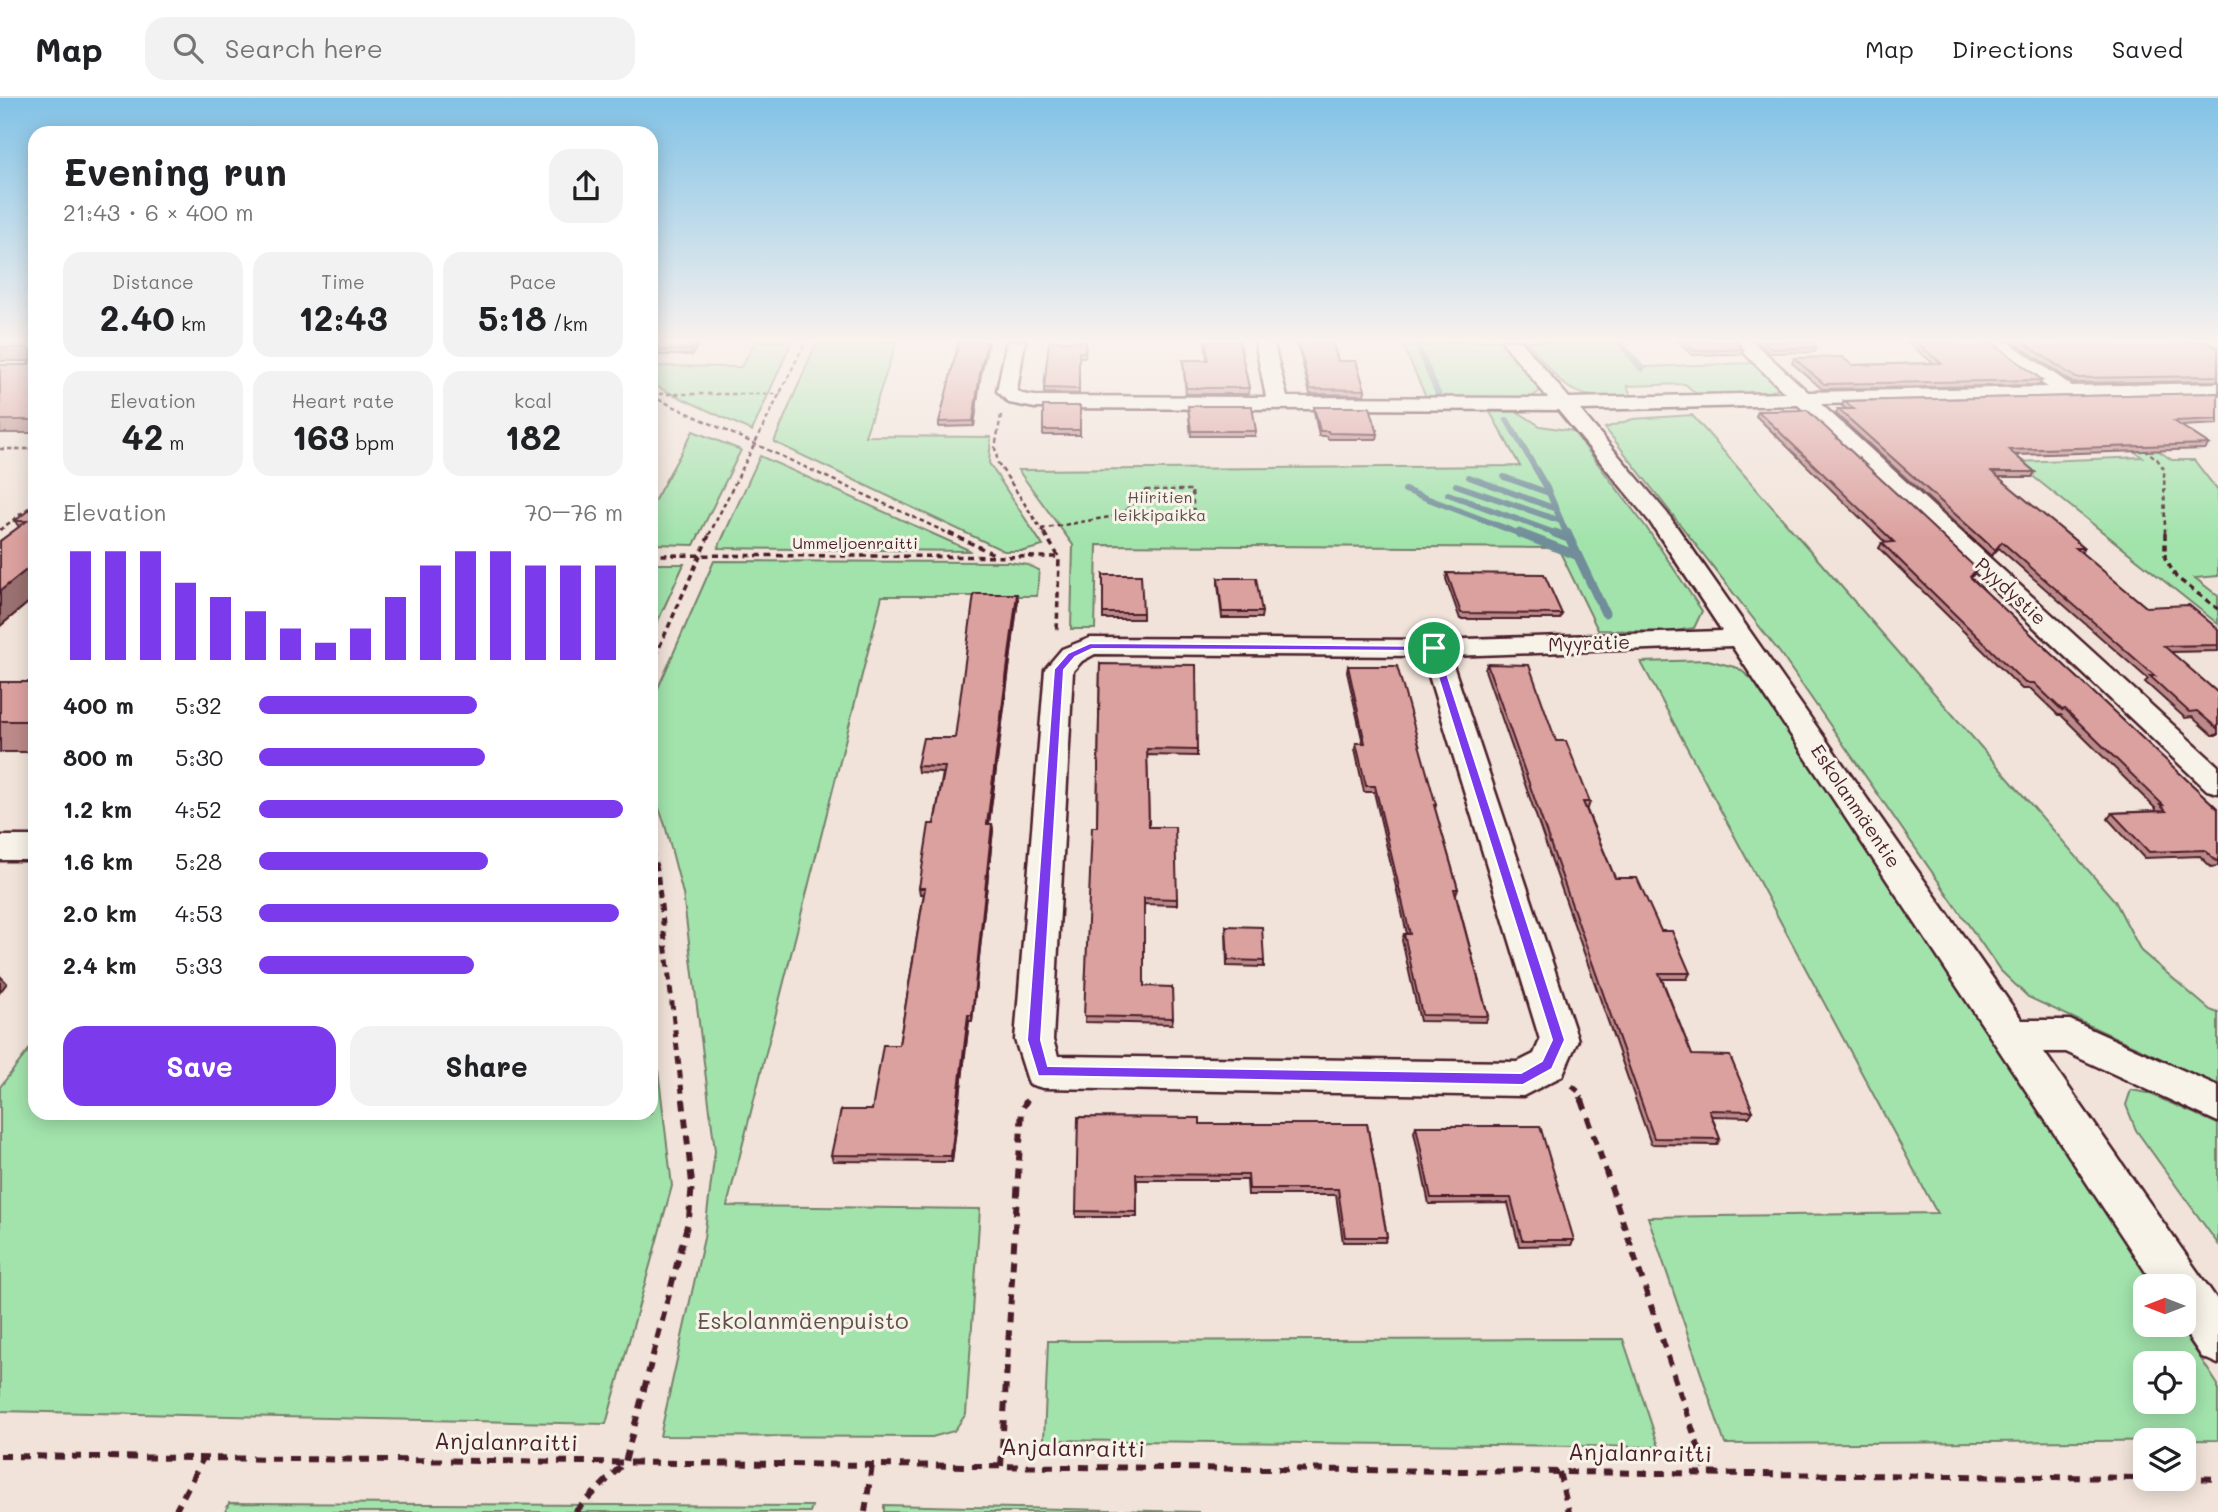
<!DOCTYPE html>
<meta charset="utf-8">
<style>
body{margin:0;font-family:Mali,sans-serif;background:#f2f2f2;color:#202124;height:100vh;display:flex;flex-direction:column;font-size:26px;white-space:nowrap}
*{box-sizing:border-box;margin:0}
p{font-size:23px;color:#757577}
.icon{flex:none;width:38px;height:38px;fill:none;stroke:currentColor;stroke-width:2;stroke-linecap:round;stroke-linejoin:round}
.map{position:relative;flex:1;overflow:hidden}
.side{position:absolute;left:28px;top:28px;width:630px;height:994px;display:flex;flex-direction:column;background:#fff;border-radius:21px;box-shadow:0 4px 18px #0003}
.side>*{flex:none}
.needle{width:46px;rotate:270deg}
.tools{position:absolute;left:2133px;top:1176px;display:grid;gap:14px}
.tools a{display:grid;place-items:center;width:63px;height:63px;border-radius:14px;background:#fff;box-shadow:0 4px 18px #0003;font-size:35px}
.pin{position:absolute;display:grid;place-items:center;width:60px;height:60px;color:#fff;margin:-30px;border:4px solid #fff;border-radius:50%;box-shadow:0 2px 7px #0007}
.round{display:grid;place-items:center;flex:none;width:74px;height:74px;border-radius:21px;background:#f2f2f2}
.summary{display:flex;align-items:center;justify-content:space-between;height:119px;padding:0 35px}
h1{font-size:38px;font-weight:800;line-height:52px}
.stats{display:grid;grid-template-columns:repeat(3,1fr);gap:10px;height:119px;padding:7px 35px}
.stats div{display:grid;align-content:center;border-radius:18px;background:#f2f2f2;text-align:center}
.stats b{font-size:35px;font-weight:800}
.stats small{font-size:19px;font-weight:400}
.stats p{font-size:19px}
.chart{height:196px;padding:14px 35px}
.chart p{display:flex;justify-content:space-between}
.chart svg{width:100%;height:126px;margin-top:7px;stroke:#7c3aed;stroke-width:6}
.action{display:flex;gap:14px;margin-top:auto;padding:14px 35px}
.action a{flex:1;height:80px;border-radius:21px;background:#7c3aed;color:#fff;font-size:28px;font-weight:800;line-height:80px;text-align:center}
.action a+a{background:#f2f2f2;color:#202124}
ul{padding:0 35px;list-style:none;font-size:23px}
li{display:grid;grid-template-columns:112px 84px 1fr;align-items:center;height:52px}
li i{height:18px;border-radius:9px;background:#7c3aed}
header{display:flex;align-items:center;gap:42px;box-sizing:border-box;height:98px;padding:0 35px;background:#fff;border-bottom:2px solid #e0e0e0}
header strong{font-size:33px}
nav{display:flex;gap:38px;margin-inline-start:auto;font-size:24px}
.search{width:490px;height:63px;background:#f2f2f2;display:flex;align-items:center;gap:18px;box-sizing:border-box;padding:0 24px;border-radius:21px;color:#757577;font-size:26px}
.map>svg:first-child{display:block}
.green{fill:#a2e3ac;stroke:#76816c;stroke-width:2;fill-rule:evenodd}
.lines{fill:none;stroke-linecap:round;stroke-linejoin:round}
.stream-far1{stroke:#6f8d99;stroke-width:6}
.stream{stroke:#6f8d99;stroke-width:9}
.street-casing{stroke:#4a1f2b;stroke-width:5}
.path-far3{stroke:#4a1f2b;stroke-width:2.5;stroke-dasharray:4.5 3.5;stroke-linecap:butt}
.path-far2{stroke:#4a1f2b;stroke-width:3.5;stroke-dasharray:6 4.5;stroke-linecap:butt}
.path-far1{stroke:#4a1f2b;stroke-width:5;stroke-dasharray:8 6;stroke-linecap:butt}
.path{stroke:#4a1f2b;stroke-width:6;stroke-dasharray:10 8;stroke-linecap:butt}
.street{fill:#f7f3e8;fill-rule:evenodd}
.wall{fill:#bc8a89;stroke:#4a1f2b;stroke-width:2}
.shaded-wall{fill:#99716f;stroke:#4a1f2b;stroke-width:2}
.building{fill:#dba19f;stroke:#4a1f2b;stroke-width:2}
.route{fill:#7c3aed;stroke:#fff;stroke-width:2;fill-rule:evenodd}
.labels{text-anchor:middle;stroke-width:6;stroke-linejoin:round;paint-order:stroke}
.far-park-label{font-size:16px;fill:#60504b;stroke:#f7f3e8}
.far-street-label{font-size:16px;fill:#4a1f2b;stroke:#f7f3e8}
.street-label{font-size:19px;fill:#4a1f2b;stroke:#f7f3e8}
.near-park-label{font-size:23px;fill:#60504b;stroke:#f7f3e8}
.near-street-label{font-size:23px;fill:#4a1f2b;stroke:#f7f3e8}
</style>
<header>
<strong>Map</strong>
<div class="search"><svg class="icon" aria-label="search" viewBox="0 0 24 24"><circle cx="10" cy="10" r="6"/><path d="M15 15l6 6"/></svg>Search here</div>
<nav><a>Map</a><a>Directions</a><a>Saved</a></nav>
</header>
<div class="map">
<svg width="2218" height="1414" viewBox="0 0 2218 1414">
<rect width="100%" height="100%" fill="#f1e3d9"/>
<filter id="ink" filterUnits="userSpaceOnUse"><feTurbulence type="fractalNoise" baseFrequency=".0143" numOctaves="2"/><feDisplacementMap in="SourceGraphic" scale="14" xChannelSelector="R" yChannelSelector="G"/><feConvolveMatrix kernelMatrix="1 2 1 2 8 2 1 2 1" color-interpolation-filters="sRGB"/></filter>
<g filter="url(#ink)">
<g class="green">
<polygon points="756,243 792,243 752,333 651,286 651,268 741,269"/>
<polygon points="817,243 897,243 865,338 991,339 989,365 1043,448 1024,453 1004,453 774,344"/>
<polygon points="1401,243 1502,243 1535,280 1540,293 1532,299 1508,301 1426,299"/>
<path d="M1526,243H1621L1643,269L1755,265L1777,287V291L1766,296L1698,297L1685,286L1627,288L1632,299C1564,301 1569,292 1526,243Z"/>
<polygon points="2072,308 2094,308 2172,362 2194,362 2218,393 2218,478 2195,480 2218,498 2218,526 2015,364 2142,359"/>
<polygon points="1490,314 1518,314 1540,328 1573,333 1646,429 1702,513 1694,530 1669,534 1598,532 1558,450 1097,447 1095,531 1071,531 1073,447 1018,372 1520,368"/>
<polygon points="1692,317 2115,803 2141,853 2210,912 2218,915 2218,987 2028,899 2000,872 1780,555 1605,330 1633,321"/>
<polygon points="693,333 741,352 694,447 651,446 651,409"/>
<polygon points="760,358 971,453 718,450"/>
<polygon points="714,463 1009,464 1028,467 1039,472 1037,498 882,498 727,1108 980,1111 966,1316 954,1333 932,1339 660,1338 704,1140 715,1053 683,796 665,727 651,688 651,606"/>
<polygon points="651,466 684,466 651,538"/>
<path d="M1708,562L1738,570L1764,591L2154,1188H2146V1227H2179L2218,1287V1342L1725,1346L1648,1119L1937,1115L1641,564ZM2146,1265H2184V1304H2146Z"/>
<polygon points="651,914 672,1088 606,1326 0,1313 0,989 35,944 35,1015 651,1015"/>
<polygon points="2131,992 2148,995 2218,1026 2218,1146 2136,1032 2126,1007"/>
<polygon points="1623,1241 1659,1349 1044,1342 1048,1243"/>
<polygon points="229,1405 812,1408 810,1414 225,1414"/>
<polygon points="884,1407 1199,1414 884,1414"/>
</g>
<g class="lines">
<g class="stream-far1">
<polyline points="1415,243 1440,300"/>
<polyline points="1618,243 1642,271"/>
<polyline points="1507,322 1547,390 1567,437"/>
<polyline points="1469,379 1556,411"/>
<polyline points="1504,379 1549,395"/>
<polyline points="1456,387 1561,423"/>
<polyline points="1405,392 1523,437"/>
<polyline points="1448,396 1560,437"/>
</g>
<g class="stream">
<polyline points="1519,435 1576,457"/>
<polyline points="1555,435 1568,440"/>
<polyline points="1567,435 1605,515"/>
</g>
<defs>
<g id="street">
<path d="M1007,243H1025L1017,292L1022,296L1035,298L1266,299L1255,243H1273L1287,299L1548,300L1502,243H1521L1569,300L1785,295L1732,243H1752L1808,294L2047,289L1985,243H2007L2072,288L2218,285V297L1821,306L2218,668V695L2207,692L1798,307L1580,312L1667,415L2022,922H2070L2218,988V1024L2066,954H2044L2218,1203V1266L2202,1259L2180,1227H2184V1188H2155L1732,548L1450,558L1578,942L1562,978L1523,998L1043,990L1029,986L1015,942L1045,571L1062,551L1090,540L1434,542L1722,533L1650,424L1558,312L1035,310L1009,305L997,293ZM1095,556L1423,558L1540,942L1534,956L1518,964L1058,958L1053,942L1073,573L1082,563Z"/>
<rect x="0" y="738" width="35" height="24"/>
</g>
</defs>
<use href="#street" class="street-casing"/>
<g class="path-far3">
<polyline points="651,296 781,296"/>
<polyline points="651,298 952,437"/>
<polyline points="1001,317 995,350 998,365 1045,437"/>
<polyline points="0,351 35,351"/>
<polyline points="2144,351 2157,361 2164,371 2165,437"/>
<polygon points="1146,392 1192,392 1194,418 1121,417"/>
<polyline points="1041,431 1121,417"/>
<polyline points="0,432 35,405"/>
<polyline points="709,437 806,243"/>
</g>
<g class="path-far2">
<polyline points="949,435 996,457"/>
<polyline points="1044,435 1059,459 1057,534"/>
<polyline points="2165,435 2165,460 2176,479 2218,511"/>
<polyline points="651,457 1059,459"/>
<polyline points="651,568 710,435"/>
</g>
<g class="path-far1">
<polyline points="651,751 657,772 683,1004"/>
<polyline points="1572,988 1579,994 1582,1004"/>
</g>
<g class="path">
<polyline points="1582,1002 1707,1375"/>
<polyline points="0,1358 2146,1380"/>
<polyline points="1001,1368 1022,1011 1027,1002"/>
<polyline points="1559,1374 1569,1414"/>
<polyline points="2184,1380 2218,1381"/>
<polyline points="175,1414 203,1360"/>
<polyline points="575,1414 625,1364 689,1120 692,1085 683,1002"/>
<polyline points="865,1414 872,1367"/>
</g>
<use href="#street" class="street"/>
</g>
<g class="wall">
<polygon points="0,243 35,243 35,335 0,335 0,267 27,267 30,263 0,263"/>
<polygon points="651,243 700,243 692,257 659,257 655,262 651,262"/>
<polygon points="1086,243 1085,259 1079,259 1079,296 1044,295 1044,290"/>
<polygon points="1205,243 1239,243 1249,290 1248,296 1186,296 1183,262 1207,262"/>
<polygon points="1297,243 1332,243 1338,263 1365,292 1364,297 1310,296"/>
<polygon points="1678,243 1735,243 1743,251 1742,256 1692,257"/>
<polygon points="1756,243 1809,243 1817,249 1815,254 1769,255"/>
<polygon points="1906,243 1990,243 2042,282 2039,287 1822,291 1792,265 1794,260 1852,267 1933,265"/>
<polygon points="2012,243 2205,243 2218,250 2218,283 2073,285"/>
<polygon points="980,281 974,328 939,329 939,324"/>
<polygon points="2218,295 2218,326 2181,328 2209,346 2205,351 2015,357 2035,374 2032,379 1998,379 2084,450 2081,455 2146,509 2218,531 2218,553 2170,554 2218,595 2218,637 2212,637 2192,619 2185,620 2145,584 2148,581 1999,450 1991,458 1836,316 1838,311 1846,311 1842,308 1844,303"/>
<rect x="1043" y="308" width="37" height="29"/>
<polygon points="1188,308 1256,333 1255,338 1191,338"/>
<polygon points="1314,309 1378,336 1377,341 1328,341 1327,338 1319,338 1314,314"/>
<polygon points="1758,313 1974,476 1971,480 2218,711 2218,768 2211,769 2200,758 2144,760 2108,721 2112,715 2156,713 2155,713 2156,711 2061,617 2058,617 2031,591 2022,591 1879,450 1882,445 1886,445 1756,318"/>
<polygon points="35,407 35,499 0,528 0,443 19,429 15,423"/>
<polygon points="1447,475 1562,516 1560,521 1460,521 1446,481"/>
<polygon points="1103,477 1143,515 1143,521 1103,521"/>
<polygon points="1218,480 1262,514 1261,520 1222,520 1218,486"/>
<polygon points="1018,501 989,726 992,726 993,732 972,923 969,923 952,1064 833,1063 831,1057 872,1012 899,947 924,796 920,796 919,790 934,726 943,675 918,674 917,668 955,640"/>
<polygon points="1100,566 1197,652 1197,658 1147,657 1149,729 1177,801 1177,807 1144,806 1144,888 1173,920 1172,926 1085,924 1097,729"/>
<polygon points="1487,566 1556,643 1590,704 1588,710 1586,710 1615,780 1661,833 1690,875 1687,881 1662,881 1692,957 1753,1013 1749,1019 1712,1018 1720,1041 1717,1047 1651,1046 1485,572"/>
<polygon points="1348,568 1436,707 1435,711 1458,791 1456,797 1488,918 1486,924 1420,923 1402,842 1404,836 1407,836 1374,694 1364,694 1355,651 1356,645 1363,645 1347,574"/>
<rect x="0" y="584" width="35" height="70"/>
<polygon points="1226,828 1264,863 1264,869 1227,868"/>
<polygon points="1200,1026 1367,1026 1387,1139 1385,1144 1343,1144 1336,1097 1248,1097 1247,1082 1137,1082 1137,1119 1076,1119 1076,1113"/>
<polygon points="1416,1028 1574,1142 1571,1147 1519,1148 1508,1105 1429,1106 1414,1034"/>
</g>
<g class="shaded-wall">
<polygon points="696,243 700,243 692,257 691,252"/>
<polygon points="987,243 989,243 980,281 974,328 973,323 980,276"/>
<polygon points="658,252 659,257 655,262 654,257"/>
<polygon points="35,465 35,499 0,528 0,493"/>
<polygon points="1017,496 1018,501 988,732 987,726"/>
<polygon points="992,726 993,732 972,923 972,917"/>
<polygon points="0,878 7,885 0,894"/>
<polygon points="968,917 969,923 952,1064 951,1058"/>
</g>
<g class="building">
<polygon points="0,243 35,243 35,322 0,322 0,267 27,267 30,265 30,253 27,250 0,250"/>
<polygon points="651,243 696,243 691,252 658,252 654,257 651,257"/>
<polygon points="959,243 987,243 980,276 973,323 939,324"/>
<polygon points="1049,243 1086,243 1085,254 1079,254 1079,291 1044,290"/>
<polygon points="1206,243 1239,243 1249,290 1186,290 1183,262 1208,262"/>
<polygon points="1298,243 1332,243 1338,263 1356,263 1365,292 1310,291"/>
<polygon points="1684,243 1735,243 1743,251 1694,253"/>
<polygon points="1763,243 1809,243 1817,249 1771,251"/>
<polygon points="1914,243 1990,243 2042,282 1824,286 1794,260 1842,259 1852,267 1941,265"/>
<polygon points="2021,243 2205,243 2218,250 2218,278 2076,280"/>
<polygon points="2218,295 2218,321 2174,323 2209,346 2009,352 2035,374 1992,374 2084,450 2076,450 2146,509 2189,507 2218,531 2218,547 2164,548 2218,595 2218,631 2197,613 2189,614 2150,578 2155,578 2002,444 1995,452 1838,311 1854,311 1844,303"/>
<rect x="1043" y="308" width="37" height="24"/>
<polygon points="1188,308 1252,308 1256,333 1191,333"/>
<polygon points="1314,309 1370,309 1378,336 1329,335 1328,333 1320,333"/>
<polygon points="1807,312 1977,471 1970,479 2218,711 2218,762 2216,763 2205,752 2149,754 2112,715 2166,713 2160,707 2163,707 2065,611 2062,612 2034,585 2025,585 1882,445 1894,444 1758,313"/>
<polygon points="35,407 35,465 0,493 0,443 27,423 15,423"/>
<polygon points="1447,475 1544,476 1562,516 1461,515"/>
<polygon points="1103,477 1141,477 1143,515 1103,515"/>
<polygon points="1218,480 1256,480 1262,514 1222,514"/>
<polygon points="974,496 1017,496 987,726 992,726 972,917 968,917 951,1058 831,1057 841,1012 872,1012 883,947 899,947 925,790 919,790 929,726 934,726 945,669 917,668 923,640 955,640"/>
<polygon points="1100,566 1196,567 1197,652 1147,651 1149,729 1175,729 1177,801 1144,800 1144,888 1172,889 1173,920 1084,918 1092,729 1097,729"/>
<polygon points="1487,566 1529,567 1556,643 1566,643 1590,704 1583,704 1615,780 1637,780 1661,833 1672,833 1690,875 1659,875 1692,957 1730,958 1753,1013 1709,1012 1720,1041 1654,1040"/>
<polygon points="1348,568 1397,568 1436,707 1434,707 1458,791 1454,791 1488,918 1422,917 1404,836 1410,836 1375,688 1366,688 1356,645 1365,645"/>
<rect x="0" y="584" width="35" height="39"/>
<polygon points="1226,828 1262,829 1264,863 1228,862"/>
<polygon points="1078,1019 1200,1020 1200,1026 1367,1026 1387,1139 1345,1139 1338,1091 1249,1091 1248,1077 1136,1076 1137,1114 1076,1113"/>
<polygon points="1416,1028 1540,1028 1574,1142 1522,1142 1511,1100 1431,1100"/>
</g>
</g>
<linearGradient id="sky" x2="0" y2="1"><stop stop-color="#81c2e6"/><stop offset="0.55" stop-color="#f9f2ee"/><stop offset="1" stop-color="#f9f2ee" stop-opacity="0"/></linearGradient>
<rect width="2218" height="441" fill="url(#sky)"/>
<path class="route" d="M1090,545L1438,548L1565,942L1552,971L1523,987L1038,978L1027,942L1054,571L1068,555ZM1092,551L1430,553L1552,942L1542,963L1521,975L1048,968L1041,942L1064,572L1075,559Z"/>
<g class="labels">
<g class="far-park-label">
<text x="1160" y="405">Hiiritien<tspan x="1160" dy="18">leikkipaikka</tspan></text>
</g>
<g class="far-street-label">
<text x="855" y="451">Ummeljoenraitti</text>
</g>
<g class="street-label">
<text transform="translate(2011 493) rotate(43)" y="7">Pyydystie</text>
<text transform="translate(1589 545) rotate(-2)" y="7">Myyrätie</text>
<text transform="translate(1856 708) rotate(56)" y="7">Eskolanmäentie</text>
</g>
<g class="near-park-label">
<text x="803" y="1231">Eskolanmäenpuisto</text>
</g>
<g class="near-street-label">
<text transform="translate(506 1344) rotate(1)" y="8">Anjalanraitti</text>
<text transform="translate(1073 1350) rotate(1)" y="8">Anjalanraitti</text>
<text transform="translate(1640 1355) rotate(1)" y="8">Anjalanraitti</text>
</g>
</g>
</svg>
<div class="tools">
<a><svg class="needle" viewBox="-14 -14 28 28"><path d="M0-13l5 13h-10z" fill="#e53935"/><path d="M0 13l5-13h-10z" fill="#757577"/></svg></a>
<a><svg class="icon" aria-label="locate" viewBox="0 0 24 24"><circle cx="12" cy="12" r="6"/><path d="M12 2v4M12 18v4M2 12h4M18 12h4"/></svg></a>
<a><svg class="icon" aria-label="layers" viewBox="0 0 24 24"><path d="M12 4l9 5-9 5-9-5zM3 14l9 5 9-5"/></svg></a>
</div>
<div class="pin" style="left:1434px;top:550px;background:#1e9e55"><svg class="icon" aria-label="arrive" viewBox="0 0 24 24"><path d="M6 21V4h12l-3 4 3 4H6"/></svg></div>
<section class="side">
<div class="summary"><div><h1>Evening run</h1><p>21:43 · 6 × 400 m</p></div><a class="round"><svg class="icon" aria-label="share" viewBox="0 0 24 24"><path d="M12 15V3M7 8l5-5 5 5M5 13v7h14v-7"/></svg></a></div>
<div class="stats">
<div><p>Distance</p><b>2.40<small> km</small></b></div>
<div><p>Time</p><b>12:43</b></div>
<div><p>Pace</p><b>5:18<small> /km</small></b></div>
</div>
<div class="stats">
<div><p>Elevation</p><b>42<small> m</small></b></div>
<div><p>Heart rate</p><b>163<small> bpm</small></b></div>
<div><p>kcal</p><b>182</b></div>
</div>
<div class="chart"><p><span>Elevation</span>70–76 m</p>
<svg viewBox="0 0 160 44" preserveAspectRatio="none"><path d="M5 44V6M15 44V6M25 44V6M35 44V17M45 44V22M55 44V27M65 44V33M75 44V38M85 44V33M95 44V22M105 44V11M115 44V6M125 44V6M135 44V11M145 44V11M155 44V11"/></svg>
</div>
<ul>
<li><b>400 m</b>5:32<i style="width:60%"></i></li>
<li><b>800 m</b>5:30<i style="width:62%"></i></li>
<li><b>1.2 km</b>4:52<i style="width:100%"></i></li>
<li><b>1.6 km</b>5:28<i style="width:63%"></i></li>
<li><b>2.0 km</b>4:53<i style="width:99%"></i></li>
<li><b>2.4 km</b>5:33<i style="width:59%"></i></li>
</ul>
<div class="action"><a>Save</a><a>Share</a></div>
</section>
</div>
